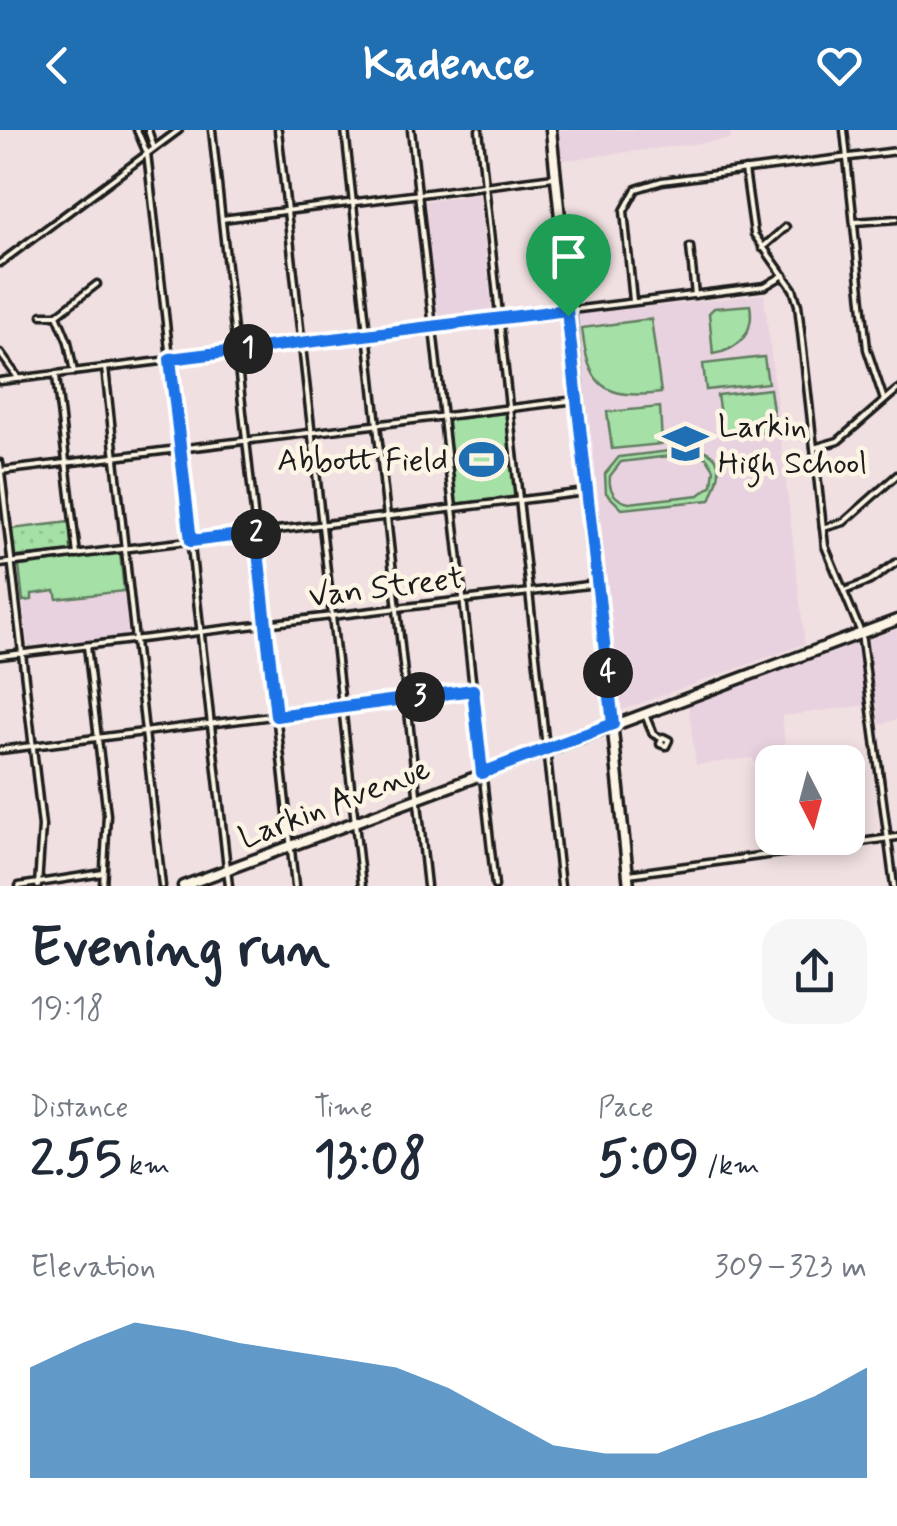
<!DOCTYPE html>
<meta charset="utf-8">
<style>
body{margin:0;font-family:Mynerve,sans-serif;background:#f6f6f7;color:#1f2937;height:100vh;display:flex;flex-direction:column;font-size:38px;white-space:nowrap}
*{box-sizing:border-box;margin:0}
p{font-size:32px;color:#747a83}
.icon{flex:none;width:55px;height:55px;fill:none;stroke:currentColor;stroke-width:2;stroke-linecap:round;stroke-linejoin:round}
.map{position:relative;height:756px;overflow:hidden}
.panel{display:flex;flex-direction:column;background:#fff;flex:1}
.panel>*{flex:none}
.needle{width:65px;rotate:174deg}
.tools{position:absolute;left:755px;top:615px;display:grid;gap:20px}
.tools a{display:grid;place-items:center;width:110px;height:110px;border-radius:20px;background:#fff;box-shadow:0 5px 15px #0003;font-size:50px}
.pin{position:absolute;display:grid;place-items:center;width:85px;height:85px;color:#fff;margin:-102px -42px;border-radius:50% 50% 50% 0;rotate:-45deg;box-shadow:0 0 10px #0007}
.pin .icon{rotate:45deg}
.km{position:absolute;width:50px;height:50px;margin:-25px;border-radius:50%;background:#222;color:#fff;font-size:28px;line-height:50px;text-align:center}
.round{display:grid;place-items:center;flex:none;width:105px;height:105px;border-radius:30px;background:#f6f6f7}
.head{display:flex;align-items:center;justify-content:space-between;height:170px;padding:0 30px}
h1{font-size:55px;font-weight:800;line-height:75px}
.figures{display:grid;grid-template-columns:repeat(3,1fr);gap:15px;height:170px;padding:10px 30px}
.figures div{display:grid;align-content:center}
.figures b{font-size:50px;font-weight:800}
.figures small{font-size:28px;font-weight:400}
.figures p{font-size:28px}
.chart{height:280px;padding:20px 30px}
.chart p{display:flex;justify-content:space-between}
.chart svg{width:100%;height:180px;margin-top:10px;fill:#1f6fb2;opacity:.7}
header{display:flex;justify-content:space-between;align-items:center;height:130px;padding:0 30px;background:#1f6fb2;color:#fff;font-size:45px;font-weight:800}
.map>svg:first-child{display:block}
.built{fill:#e9d2df}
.grass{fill:#a5e0a6;stroke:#607e61;stroke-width:2.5;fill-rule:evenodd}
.park{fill:url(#park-dots);stroke:#607e61;stroke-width:2.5}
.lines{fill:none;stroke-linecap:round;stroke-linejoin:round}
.minor-casing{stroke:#1c1c1c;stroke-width:11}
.secondary-casing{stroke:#1c1c1c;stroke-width:15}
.minor{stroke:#fcf5e5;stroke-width:4}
.secondary{stroke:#fcf5e5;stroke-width:8}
.route-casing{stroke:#fff;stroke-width:20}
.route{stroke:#1a73e8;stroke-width:12}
.labels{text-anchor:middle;stroke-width:9;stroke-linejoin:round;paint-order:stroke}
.poi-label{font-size:32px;fill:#1c1c1c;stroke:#fcf5e5;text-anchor:start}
.street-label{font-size:32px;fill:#1c1c1c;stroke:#fcf5e5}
</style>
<header><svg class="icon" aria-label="back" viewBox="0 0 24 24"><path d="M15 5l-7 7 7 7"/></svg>Kadence<svg class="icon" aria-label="heart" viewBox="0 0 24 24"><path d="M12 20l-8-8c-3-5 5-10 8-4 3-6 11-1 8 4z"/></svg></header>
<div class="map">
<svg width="897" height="756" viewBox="0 0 897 756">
<defs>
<pattern id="park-dots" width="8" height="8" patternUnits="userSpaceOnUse" patternTransform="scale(2.5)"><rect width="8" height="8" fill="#a5e0a6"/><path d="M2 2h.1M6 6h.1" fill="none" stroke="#8dc08e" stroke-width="1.8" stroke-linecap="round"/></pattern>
</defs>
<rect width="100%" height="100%" fill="#f1e0e1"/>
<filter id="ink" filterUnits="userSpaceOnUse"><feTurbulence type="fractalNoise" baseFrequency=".01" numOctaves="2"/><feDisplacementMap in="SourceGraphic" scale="20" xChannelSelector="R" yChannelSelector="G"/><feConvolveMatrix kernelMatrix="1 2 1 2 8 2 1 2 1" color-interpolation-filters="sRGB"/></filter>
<g filter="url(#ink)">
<g class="built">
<polygon points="554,0 730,0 731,9 559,31"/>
<polygon points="479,64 492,183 438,189 425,71"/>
<polygon points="764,164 805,514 619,581 577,185"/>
<polygon points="119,424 128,505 28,516 19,436"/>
<polygon points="897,499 897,589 880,595 877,574 782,586 787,629 754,633 753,628 696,635 688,575"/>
</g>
<g class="grass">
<path d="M750,175C755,202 739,220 713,224L709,183L714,178Z"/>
<path d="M651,189L661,263C602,270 588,255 582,198Z"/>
<polygon points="764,227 768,253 706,260 703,234"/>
<polygon points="770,259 776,302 723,306 717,265"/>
<polygon points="660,277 662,314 612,319 607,282"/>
<polygon points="506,283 515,367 456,374 447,290"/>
<path d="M695,318C730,325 719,348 710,370L622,379L606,363L605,344L619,327ZM694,323L707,328L714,339L712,355L699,365L629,373C615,370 608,360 610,346L621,332Z"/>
<polygon points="120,423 124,461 57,469 55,461 32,464 32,470 23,471 19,436"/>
</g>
<polygon class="park" points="70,392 71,422 14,427 11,399"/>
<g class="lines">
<defs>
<g id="minor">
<polyline points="137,0 147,23 229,756"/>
<polyline points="148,0 154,18"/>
<polyline points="212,0 295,756"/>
<polyline points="278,0 362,756"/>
<polyline points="345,0 427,756"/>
<polyline points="411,0 495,756"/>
<polyline points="479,0 561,756"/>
<polyline points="844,0 867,219 884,270"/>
<polyline points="745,40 754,104 793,159 798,175 825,416 861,503 894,756"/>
<polyline points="222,89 554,47"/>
<polyline points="855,92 897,89"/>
<polyline points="690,117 695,165"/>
<polyline points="762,118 786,97"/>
<polyline points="0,133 179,0"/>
<polyline points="633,171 624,81 636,59 662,51 897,21"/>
<polyline points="42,185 57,185"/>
<polyline points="0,223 19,249"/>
<polyline points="105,238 162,756"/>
<polyline points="74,242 68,212 57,185 97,154"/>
<polyline points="56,246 77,425"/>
<polyline points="0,251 765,156 784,145"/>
<polyline points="814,318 838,311 897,260"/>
<polyline points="0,333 42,696 38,756"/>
<polyline points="0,341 576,270"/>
<polyline points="823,398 844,392 897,345"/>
<polyline points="0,434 586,362"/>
<polyline points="844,461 870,451 897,432"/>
<polyline points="87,516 107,685 103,756"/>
<polyline points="0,526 596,454"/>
<polyline points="646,587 653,604 661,608"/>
<polygon points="663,607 669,610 666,616 660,614"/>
<polyline points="0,620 472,561"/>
<polyline points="815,626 816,632"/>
<polyline points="629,744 897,707"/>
<polyline points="19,756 103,743"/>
</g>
<g id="secondary">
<polyline points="551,0 629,756"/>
<polyline points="183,756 897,490"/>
</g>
</defs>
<use href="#minor" class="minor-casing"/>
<use href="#secondary" class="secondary-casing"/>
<use href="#minor" class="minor"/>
<use href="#secondary" class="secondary"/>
</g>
</g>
<g class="lines" filter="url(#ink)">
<defs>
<polygon id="route" points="567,180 613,594 482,643 473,560 276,586 256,403 191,411 170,229"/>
</defs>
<use href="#route" class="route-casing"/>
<use href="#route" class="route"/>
</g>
<defs>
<symbol id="school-bare" viewBox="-9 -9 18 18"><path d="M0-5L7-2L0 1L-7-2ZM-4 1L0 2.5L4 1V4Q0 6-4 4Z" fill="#1f6fb2" stroke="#fcf5e5" stroke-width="2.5" paint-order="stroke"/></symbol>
<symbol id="stadium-bare" viewBox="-9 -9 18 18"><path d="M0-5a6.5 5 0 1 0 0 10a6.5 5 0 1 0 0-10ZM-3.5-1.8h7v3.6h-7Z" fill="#1f6fb2" stroke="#fcf5e5" stroke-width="2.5" paint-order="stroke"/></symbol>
</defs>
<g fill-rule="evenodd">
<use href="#school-bare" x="654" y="282" width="63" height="63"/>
<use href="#stadium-bare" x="450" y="298" width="63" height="63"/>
</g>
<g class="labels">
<g class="poi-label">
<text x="718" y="306">Larkin<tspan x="718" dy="37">High School</tspan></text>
<text x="448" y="340" text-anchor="end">Abbott Field</text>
</g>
<g class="street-label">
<text transform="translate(386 456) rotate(-7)" y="11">Van Street</text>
<text transform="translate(334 672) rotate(-21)" y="11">Larkin Avenue</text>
</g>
</g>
</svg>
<div class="tools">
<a><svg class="needle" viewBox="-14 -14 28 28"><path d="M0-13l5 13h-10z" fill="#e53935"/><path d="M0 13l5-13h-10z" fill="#747a83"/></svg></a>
</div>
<div class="pin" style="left:568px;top:186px;background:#1e9e55"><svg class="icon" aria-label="arrive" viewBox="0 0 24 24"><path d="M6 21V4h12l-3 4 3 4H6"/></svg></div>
<b class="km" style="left:248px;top:219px">1</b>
<b class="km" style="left:256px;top:404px">2</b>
<b class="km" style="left:420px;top:567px">3</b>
<b class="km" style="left:608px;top:543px">4</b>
</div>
<section class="panel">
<div class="head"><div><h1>Evening run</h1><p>19:18</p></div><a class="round"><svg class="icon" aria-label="share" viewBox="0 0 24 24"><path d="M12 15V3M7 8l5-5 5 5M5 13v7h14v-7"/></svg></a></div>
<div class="figures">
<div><p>Distance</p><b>2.55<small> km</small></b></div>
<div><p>Time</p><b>13:08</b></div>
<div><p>Pace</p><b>5:09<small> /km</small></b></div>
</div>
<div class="chart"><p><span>Elevation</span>309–323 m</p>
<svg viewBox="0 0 160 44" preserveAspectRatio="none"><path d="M0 44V17L10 11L20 6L30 8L40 11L50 13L60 15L70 17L80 22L90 29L100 36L110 38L120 38L130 33L140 29L150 24L160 17V44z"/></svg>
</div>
</section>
